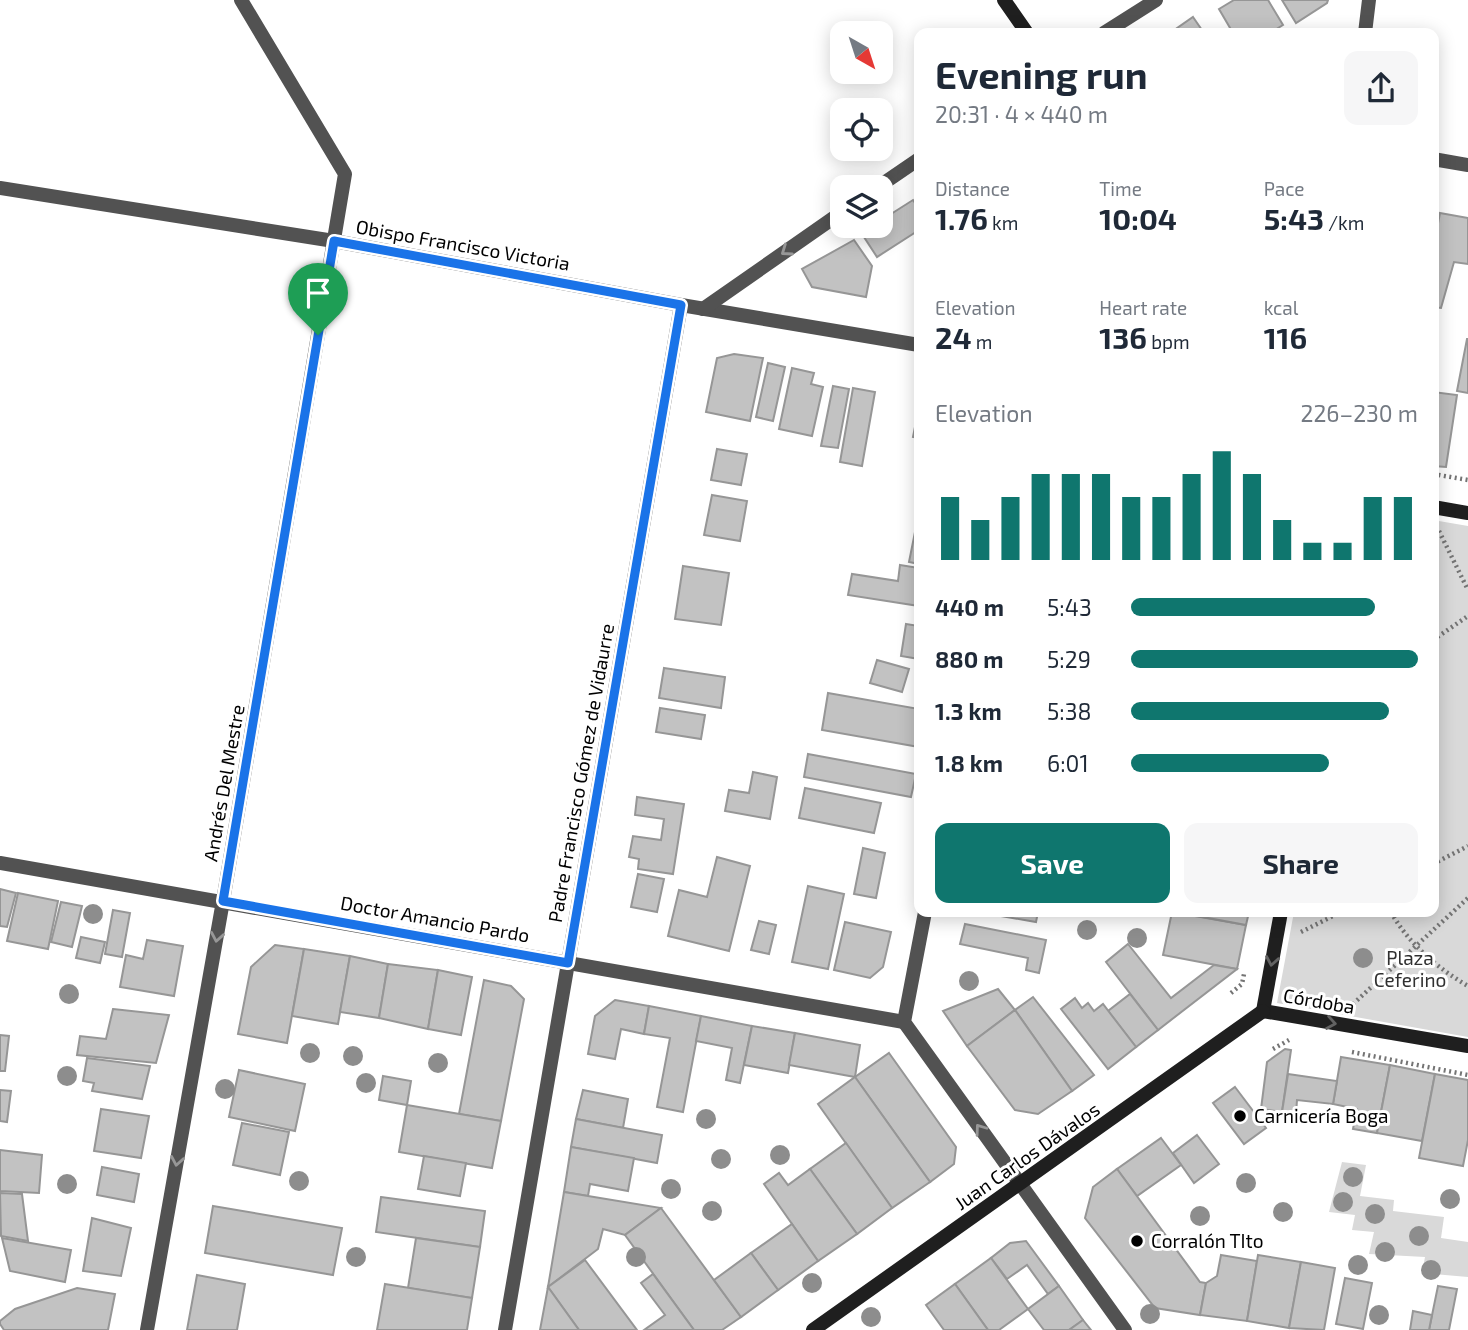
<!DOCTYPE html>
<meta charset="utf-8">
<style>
body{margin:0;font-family:"Exo 2",sans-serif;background:#f6f6f7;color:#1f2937;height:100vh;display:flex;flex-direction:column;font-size:26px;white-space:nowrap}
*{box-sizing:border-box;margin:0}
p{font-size:23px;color:#747a83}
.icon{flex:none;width:38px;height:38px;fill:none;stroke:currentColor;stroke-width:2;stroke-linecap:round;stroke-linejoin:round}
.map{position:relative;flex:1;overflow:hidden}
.panel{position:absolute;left:914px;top:28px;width:525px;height:889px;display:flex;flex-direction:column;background:#fff;border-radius:14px;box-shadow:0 4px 18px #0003}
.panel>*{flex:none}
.needle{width:46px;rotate:141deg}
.tools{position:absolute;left:830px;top:21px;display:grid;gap:14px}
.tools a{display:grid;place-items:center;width:63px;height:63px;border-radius:14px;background:#fff;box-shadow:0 4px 18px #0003;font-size:35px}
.pin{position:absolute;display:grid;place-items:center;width:60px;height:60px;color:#fff;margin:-72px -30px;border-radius:50% 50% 50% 0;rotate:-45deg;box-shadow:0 0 7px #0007}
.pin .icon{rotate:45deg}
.round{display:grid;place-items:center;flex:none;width:74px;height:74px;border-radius:14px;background:#f6f6f7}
.headline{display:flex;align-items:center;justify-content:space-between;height:119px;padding:0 21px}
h1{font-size:38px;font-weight:700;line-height:52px}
.stats{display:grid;grid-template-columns:repeat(3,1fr);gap:10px;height:119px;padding:7px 21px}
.stats div{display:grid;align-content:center}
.stats b{font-size:30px;font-weight:700}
.stats small{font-size:19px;font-weight:400}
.stats p{font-size:19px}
.chart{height:196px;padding:14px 21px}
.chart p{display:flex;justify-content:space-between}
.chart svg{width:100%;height:126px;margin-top:7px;stroke:#0f766e;stroke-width:6}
.cta{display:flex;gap:14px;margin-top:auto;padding:14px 21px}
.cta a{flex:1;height:80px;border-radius:14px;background:#0f766e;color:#fff;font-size:28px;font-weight:700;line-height:80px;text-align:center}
.cta a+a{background:#f6f6f7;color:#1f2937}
ul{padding:0 21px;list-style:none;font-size:23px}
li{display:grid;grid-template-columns:112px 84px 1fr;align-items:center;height:52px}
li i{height:18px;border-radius:9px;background:#0f766e}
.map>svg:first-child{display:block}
.green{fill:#d9d9d9}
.building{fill:#c2c2c2;stroke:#969696;stroke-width:2}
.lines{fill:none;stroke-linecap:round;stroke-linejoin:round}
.path{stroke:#747474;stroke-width:4.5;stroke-dasharray:2 3.5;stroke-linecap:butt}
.street{stroke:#525252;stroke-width:14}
.secondary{stroke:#1f1f1f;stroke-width:14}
.tree{fill:#8d8d8d}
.oneway{stroke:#979797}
.oneway2{stroke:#626262}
.route-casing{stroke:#fff;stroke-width:14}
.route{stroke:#1a73e8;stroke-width:9}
.poi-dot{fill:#000;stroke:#fff;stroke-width:2.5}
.labels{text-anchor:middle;stroke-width:6;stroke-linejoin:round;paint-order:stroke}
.street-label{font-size:19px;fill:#000;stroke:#fff}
.park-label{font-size:19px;fill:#303030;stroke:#fff}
.poi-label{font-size:19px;fill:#000;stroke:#fff;text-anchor:start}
</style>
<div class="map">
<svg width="1468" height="1330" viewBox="0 0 1468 1330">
<rect width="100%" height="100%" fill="#fff"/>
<g class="green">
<polygon points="1433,520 1468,526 1468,1037 1277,1003 1294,912 1433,912"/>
<polygon points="1342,1162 1366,1165 1360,1196 1394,1200 1393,1211 1444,1217 1441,1238 1468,1242 1468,1277 1422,1273 1425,1257 1369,1254 1374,1232 1352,1230 1355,1215 1329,1212"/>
</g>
<g class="building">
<polygon points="1234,0 1268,0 1283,25 1270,33 1233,33 1219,9"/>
<polygon points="1282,0 1328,0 1327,3 1296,23"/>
<polygon points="1193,17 1204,33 1170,33"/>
<polygon points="913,200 919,209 919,230 877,257 862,234 874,226 880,226 880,221"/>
<polygon points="1440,213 1468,218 1468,264 1454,262 1441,308 1433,307 1433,249"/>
<polygon points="854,240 872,266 866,297 812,287 802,269"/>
<polygon points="1467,339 1468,339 1468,393 1457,391"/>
<polygon points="734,354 763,358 750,421 706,412 717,358"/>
<polygon points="768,363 785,367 773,421 756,417"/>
<polygon points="792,368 814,373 811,384 823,387 812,436 779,429"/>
<polygon points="833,386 849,389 838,448 821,446"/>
<polygon points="853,388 875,392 862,466 840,462"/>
<polygon points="1433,392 1457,395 1446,467 1433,466"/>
<polygon points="919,407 919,438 913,437"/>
<polygon points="717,449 747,454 741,485 711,480"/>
<polygon points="712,495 747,501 740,541 704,535"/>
<polygon points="915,532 919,532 919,564 909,562"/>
<polygon points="900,565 919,568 919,606 848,595 852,574 898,581"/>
<polygon points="683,566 729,573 721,625 675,619"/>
<polygon points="906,624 919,626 919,659 901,656"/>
<polygon points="877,660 909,669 902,692 870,683"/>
<polygon points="664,668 725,677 721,708 659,698"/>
<polygon points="828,693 919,709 919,747 822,730"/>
<polygon points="660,708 705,715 701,739 656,732"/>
<polygon points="808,754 916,774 911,797 804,777"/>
<polygon points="753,772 777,777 770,819 725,811 729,790 749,793"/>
<polygon points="805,788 881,803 874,833 799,818"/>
<polygon points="637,797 684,804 673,874 638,869 639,859 629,857 633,836 661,840 664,819 635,815"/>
<polygon points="863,848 885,853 876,898 854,894"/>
<polygon points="717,857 750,866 729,951 668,936 679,890 707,897"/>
<polygon points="638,874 664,879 657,912 631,907"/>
<polygon points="808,886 844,894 828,969 792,962"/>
<polygon points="0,889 16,893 7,927 0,926"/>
<polygon points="18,893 58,901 48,949 7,941"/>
<polygon points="61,902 82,906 72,947 51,942"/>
<polygon points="113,910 130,913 122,957 105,954"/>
<polygon points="978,912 1038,912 1036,922"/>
<polygon points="1172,912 1246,925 1237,969 1163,955"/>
<polygon points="1176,912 1249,912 1246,925"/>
<polygon points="759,921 776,925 769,954 751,950"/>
<polygon points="845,922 891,932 883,967 870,978 834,970"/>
<polygon points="965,924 1046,940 1039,973 1026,970 1028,958 960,944"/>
<polygon points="81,937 105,942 100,963 76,958"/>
<polygon points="147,940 183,946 174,996 120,987 126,955 143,959"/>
<polygon points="1128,944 1171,998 1214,965 1237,969 1158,1030 1106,962"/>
<polygon points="275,945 304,949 287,1043 238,1034 251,967"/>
<polygon points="304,949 350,956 338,1024 292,1016"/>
<polygon points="350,956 388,964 379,1018 340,1012"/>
<polygon points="388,964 438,970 428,1029 379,1018"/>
<polygon points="438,970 472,977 461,1035 428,1029"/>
<polygon points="484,980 511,986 524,999 501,1121 459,1114"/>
<polygon points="998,989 1015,1010 967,1046 943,1011"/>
<polygon points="1130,994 1158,1030 1136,1047 1108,1011"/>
<polygon points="1033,997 1094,1075 1072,1091 1015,1010"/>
<polygon points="1075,998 1082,1008 1088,1003 1094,1011 1103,1004 1136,1047 1108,1069 1061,1009"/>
<polygon points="615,1000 649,1006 644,1034 621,1029 615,1059 588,1054 595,1016"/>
<polygon points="649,1006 701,1016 683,1112 657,1107 670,1038 644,1034"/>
<polygon points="113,1009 169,1015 156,1063 77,1055 80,1036 106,1039"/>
<polygon points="1015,1010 1072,1091 1038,1114 1015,1110 967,1046"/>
<polygon points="701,1016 752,1026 740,1083 726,1080 732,1048 696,1041"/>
<polygon points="752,1026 795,1033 788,1073 744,1065"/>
<polygon points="795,1033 860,1045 855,1077 789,1065"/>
<polygon points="0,1035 9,1036 5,1071 0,1071"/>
<polygon points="1285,1049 1291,1050 1282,1112 1261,1109 1267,1062"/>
<polygon points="889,1053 956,1147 954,1164 930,1182 855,1077"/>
<polygon points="1341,1057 1390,1065 1377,1133 1353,1129 1357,1109 1333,1104"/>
<polygon points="87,1058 150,1066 142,1099 92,1091 94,1083 83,1081"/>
<polygon points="1390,1065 1435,1074 1422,1141 1377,1133"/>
<polygon points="239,1070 305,1084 295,1131 229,1117"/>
<polygon points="1288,1074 1337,1081 1333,1104 1297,1100 1296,1114 1282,1112"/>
<polygon points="1435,1074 1468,1080 1468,1140 1463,1166 1419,1158"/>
<polygon points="383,1076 411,1081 407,1105 379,1100"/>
<polygon points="855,1077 930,1182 892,1208 818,1104"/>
<polygon points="1235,1087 1266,1128 1244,1144 1213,1103"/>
<polygon points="0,1090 11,1091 7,1122 0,1121"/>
<polygon points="583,1090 628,1099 623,1128 576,1119"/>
<polygon points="407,1105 501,1121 492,1168 399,1152"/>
<polygon points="101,1109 149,1116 141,1158 94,1151"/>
<polygon points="576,1119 662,1135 657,1163 571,1147"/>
<polygon points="242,1123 289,1132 280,1175 233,1165"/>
<polygon points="1197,1135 1219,1164 1194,1183 1173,1153"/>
<polygon points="1161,1138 1181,1165 1137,1196 1117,1169"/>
<polygon points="846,1143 892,1208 857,1234 810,1169"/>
<polygon points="571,1147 634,1158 628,1191 590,1184 588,1196 564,1192"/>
<polygon points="0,1150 42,1155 39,1193 0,1191"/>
<polygon points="424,1156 466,1163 460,1196 418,1189"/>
<polygon points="102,1167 139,1174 134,1202 97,1195"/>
<polygon points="810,1169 857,1234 818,1261 764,1184 779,1173 788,1185"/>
<polygon points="1117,1169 1200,1282 1206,1283 1200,1315 1155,1308 1085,1218 1093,1187"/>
<polygon points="564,1192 588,1196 661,1208 625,1235 603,1229 598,1249 548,1287"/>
<polygon points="0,1193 22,1194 28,1241 1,1236"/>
<polygon points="381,1197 485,1211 480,1247 376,1232"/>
<polygon points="213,1206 342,1228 333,1275 205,1253"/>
<polygon points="661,1208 741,1317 722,1330 694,1330 625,1235"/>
<polygon points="92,1218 131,1228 121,1276 83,1271"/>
<polygon points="792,1224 818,1261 778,1290 751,1253"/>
<polygon points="2,1238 71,1250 65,1282 10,1271"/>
<polygon points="416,1238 480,1247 472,1298 408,1288"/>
<polygon points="1026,1241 1059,1286 1048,1294 1027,1265 1007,1279 991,1258 1010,1243"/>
<polygon points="751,1253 778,1290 741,1317 714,1280"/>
<polygon points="1221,1255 1257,1261 1247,1321 1200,1315 1206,1283 1217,1276"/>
<polygon points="1258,1255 1301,1262 1289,1328 1247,1321"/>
<polygon points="991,1258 1028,1309 999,1330 988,1330 955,1284"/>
<polygon points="585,1260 637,1330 579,1330 548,1287"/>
<polygon points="1301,1262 1335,1268 1324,1330 1289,1328"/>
<polygon points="653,1274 694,1330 644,1330 665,1315 641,1283"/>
<polygon points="197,1275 245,1284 237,1330 187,1330"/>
<polygon points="1345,1278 1372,1283 1363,1329 1336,1324"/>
<polygon points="385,1284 472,1298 467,1330 377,1330"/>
<polygon points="955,1284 988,1330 944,1330 926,1305"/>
<polygon points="1059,1286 1083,1320 1069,1330 1044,1330 1028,1309"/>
<polygon points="1438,1286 1457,1289 1449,1330 1429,1330"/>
<polygon points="548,1287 579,1330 540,1330"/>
<polygon points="77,1288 115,1294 108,1330 4,1330 0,1324 0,1321 15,1309"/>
<polygon points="1413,1311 1432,1315 1429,1330 1410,1330"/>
<polygon points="1083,1320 1091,1330 1069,1330"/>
</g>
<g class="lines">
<g class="path">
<polyline points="1433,474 1468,480"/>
<polyline points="1439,531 1468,590"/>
<polyline points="1433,640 1468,616"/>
<polyline points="1433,864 1468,846"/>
<path d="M1391,912C1408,943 1437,968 1468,986"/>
<polyline points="1301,932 1341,912"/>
<polyline points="1231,993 1242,984 1244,974"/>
<polyline points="1353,1004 1468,898"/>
<polyline points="1273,1049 1289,1040"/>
<polyline points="1352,1052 1468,1075"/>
</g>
<g class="street">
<polyline points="1104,33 1156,0"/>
<polyline points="1365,33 1369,0"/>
<polyline points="1433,159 1468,165"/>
<polyline points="878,187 919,159"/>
<polyline points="0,188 334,241 681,305 919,345"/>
<polyline points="703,309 842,212"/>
<polyline points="0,863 904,1022"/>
<polyline points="925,912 904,1022 1125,1330"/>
<polyline points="147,1330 223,901 345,174 241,0"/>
<polyline points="505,1330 681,305"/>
</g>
<g class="secondary">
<polyline points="1004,0 1027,33"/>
<polyline points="1433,507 1468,513"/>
<polyline points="1263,1011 1468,1046"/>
<polyline points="1263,1011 1281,912"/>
<polyline points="813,1330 1263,1011"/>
</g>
</g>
<g class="tree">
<circle cx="93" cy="914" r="10"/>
<circle cx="1087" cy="930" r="10"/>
<circle cx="1137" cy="938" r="10"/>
<circle cx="1363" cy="958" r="10"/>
<circle cx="969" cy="981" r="10"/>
<circle cx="69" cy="994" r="10"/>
<circle cx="310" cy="1053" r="10"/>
<circle cx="353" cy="1056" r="10"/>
<circle cx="438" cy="1063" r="10"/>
<circle cx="67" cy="1076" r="10"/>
<circle cx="366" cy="1083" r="10"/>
<circle cx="225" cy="1089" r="10"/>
<circle cx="706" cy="1119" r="10"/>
<circle cx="780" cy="1155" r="10"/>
<circle cx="721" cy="1159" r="10"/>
<circle cx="1353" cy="1177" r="10"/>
<circle cx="299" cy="1181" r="10"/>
<circle cx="1246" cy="1183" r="10"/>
<circle cx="67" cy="1184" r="10"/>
<circle cx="671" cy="1189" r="10"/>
<circle cx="1450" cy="1199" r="10"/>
<circle cx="1343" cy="1202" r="10"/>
<circle cx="712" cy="1211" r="10"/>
<circle cx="1283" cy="1212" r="10"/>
<circle cx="1375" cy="1214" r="10"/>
<circle cx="1200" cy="1216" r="10"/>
<circle cx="1419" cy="1236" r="10"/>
<circle cx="1385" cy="1252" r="10"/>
<circle cx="356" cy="1257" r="10"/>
<circle cx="636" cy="1257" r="10"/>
<circle cx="1358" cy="1265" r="10"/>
<circle cx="1431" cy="1270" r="10"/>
<circle cx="812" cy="1283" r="10"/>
<circle cx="1150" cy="1314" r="10"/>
<circle cx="1379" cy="1315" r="10"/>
<circle cx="871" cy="1317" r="10"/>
</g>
<defs><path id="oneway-chevron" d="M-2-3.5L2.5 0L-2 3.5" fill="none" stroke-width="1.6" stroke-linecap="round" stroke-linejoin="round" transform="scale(1.75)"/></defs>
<g class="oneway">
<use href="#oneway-chevron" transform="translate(786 251) rotate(145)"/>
<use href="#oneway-chevron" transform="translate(217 937) rotate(100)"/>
<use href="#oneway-chevron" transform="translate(980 1129) rotate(-126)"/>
<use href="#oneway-chevron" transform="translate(177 1161) rotate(100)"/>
</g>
<g class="oneway2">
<use href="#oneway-chevron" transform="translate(1272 961) rotate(100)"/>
<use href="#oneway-chevron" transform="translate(1331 1023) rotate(10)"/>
</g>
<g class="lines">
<defs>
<polygon id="route" points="334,241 681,305 568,963 223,901"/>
</defs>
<use href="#route" class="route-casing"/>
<use href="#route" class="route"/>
</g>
<g class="poi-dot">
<circle cx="1240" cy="1116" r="7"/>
<circle cx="1137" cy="1241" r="7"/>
</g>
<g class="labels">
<g class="street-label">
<text transform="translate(463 245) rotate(10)" y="7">Obispo Francisco Victoria</text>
<text transform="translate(581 773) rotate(-80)" y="7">Padre Francisco Gómez de Vidaurre</text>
<text transform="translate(224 783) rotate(-80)" y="7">Andrés Del Mestre</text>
<text transform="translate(435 919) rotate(10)" y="7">Doctor Amancio Pardo</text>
<text transform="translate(1319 1001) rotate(10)" y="7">Córdoba</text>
<text transform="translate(1027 1156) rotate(-35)" y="7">Juan Carlos Dávalos</text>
</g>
<g class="park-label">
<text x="1410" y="965">Plaza<tspan x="1410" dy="22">Ceferino</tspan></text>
</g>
<g class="poi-label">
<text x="1254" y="1123">Carnicería Boga</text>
<text x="1151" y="1248">Corralón TIto</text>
</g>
</g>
</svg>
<div class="tools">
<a><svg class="needle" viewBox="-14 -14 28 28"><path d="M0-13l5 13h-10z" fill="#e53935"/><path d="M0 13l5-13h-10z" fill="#747a83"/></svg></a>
<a><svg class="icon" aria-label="locate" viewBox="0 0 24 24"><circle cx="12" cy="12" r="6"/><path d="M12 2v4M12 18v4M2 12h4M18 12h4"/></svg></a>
<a><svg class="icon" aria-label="layers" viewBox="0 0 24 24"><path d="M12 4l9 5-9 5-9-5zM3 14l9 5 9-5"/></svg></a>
</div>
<div class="pin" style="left:318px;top:335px;background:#1e9e55"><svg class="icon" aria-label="arrive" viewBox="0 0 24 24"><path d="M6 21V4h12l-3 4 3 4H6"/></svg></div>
<section class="panel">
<div class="headline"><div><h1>Evening run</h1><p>20:31 · 4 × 440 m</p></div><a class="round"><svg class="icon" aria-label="share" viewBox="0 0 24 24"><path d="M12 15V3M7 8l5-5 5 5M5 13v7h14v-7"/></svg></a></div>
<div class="stats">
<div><p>Distance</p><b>1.76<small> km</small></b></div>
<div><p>Time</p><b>10:04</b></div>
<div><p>Pace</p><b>5:43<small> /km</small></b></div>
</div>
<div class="stats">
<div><p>Elevation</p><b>24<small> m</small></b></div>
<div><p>Heart rate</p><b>136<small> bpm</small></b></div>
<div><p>kcal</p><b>116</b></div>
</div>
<div class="chart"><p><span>Elevation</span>226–230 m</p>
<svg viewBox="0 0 160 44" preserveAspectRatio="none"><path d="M5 44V22M15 44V30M25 44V22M35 44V14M45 44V14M55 44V14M65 44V22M75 44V22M85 44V14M95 44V6M105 44V14M115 44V30M125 44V38M135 44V38M145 44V22M155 44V22"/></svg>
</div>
<ul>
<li><b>440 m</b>5:43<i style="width:85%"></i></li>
<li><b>880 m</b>5:29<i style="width:100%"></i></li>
<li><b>1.3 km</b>5:38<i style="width:90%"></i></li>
<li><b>1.8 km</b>6:01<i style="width:69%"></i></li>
</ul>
<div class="cta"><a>Save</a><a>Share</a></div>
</section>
</div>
